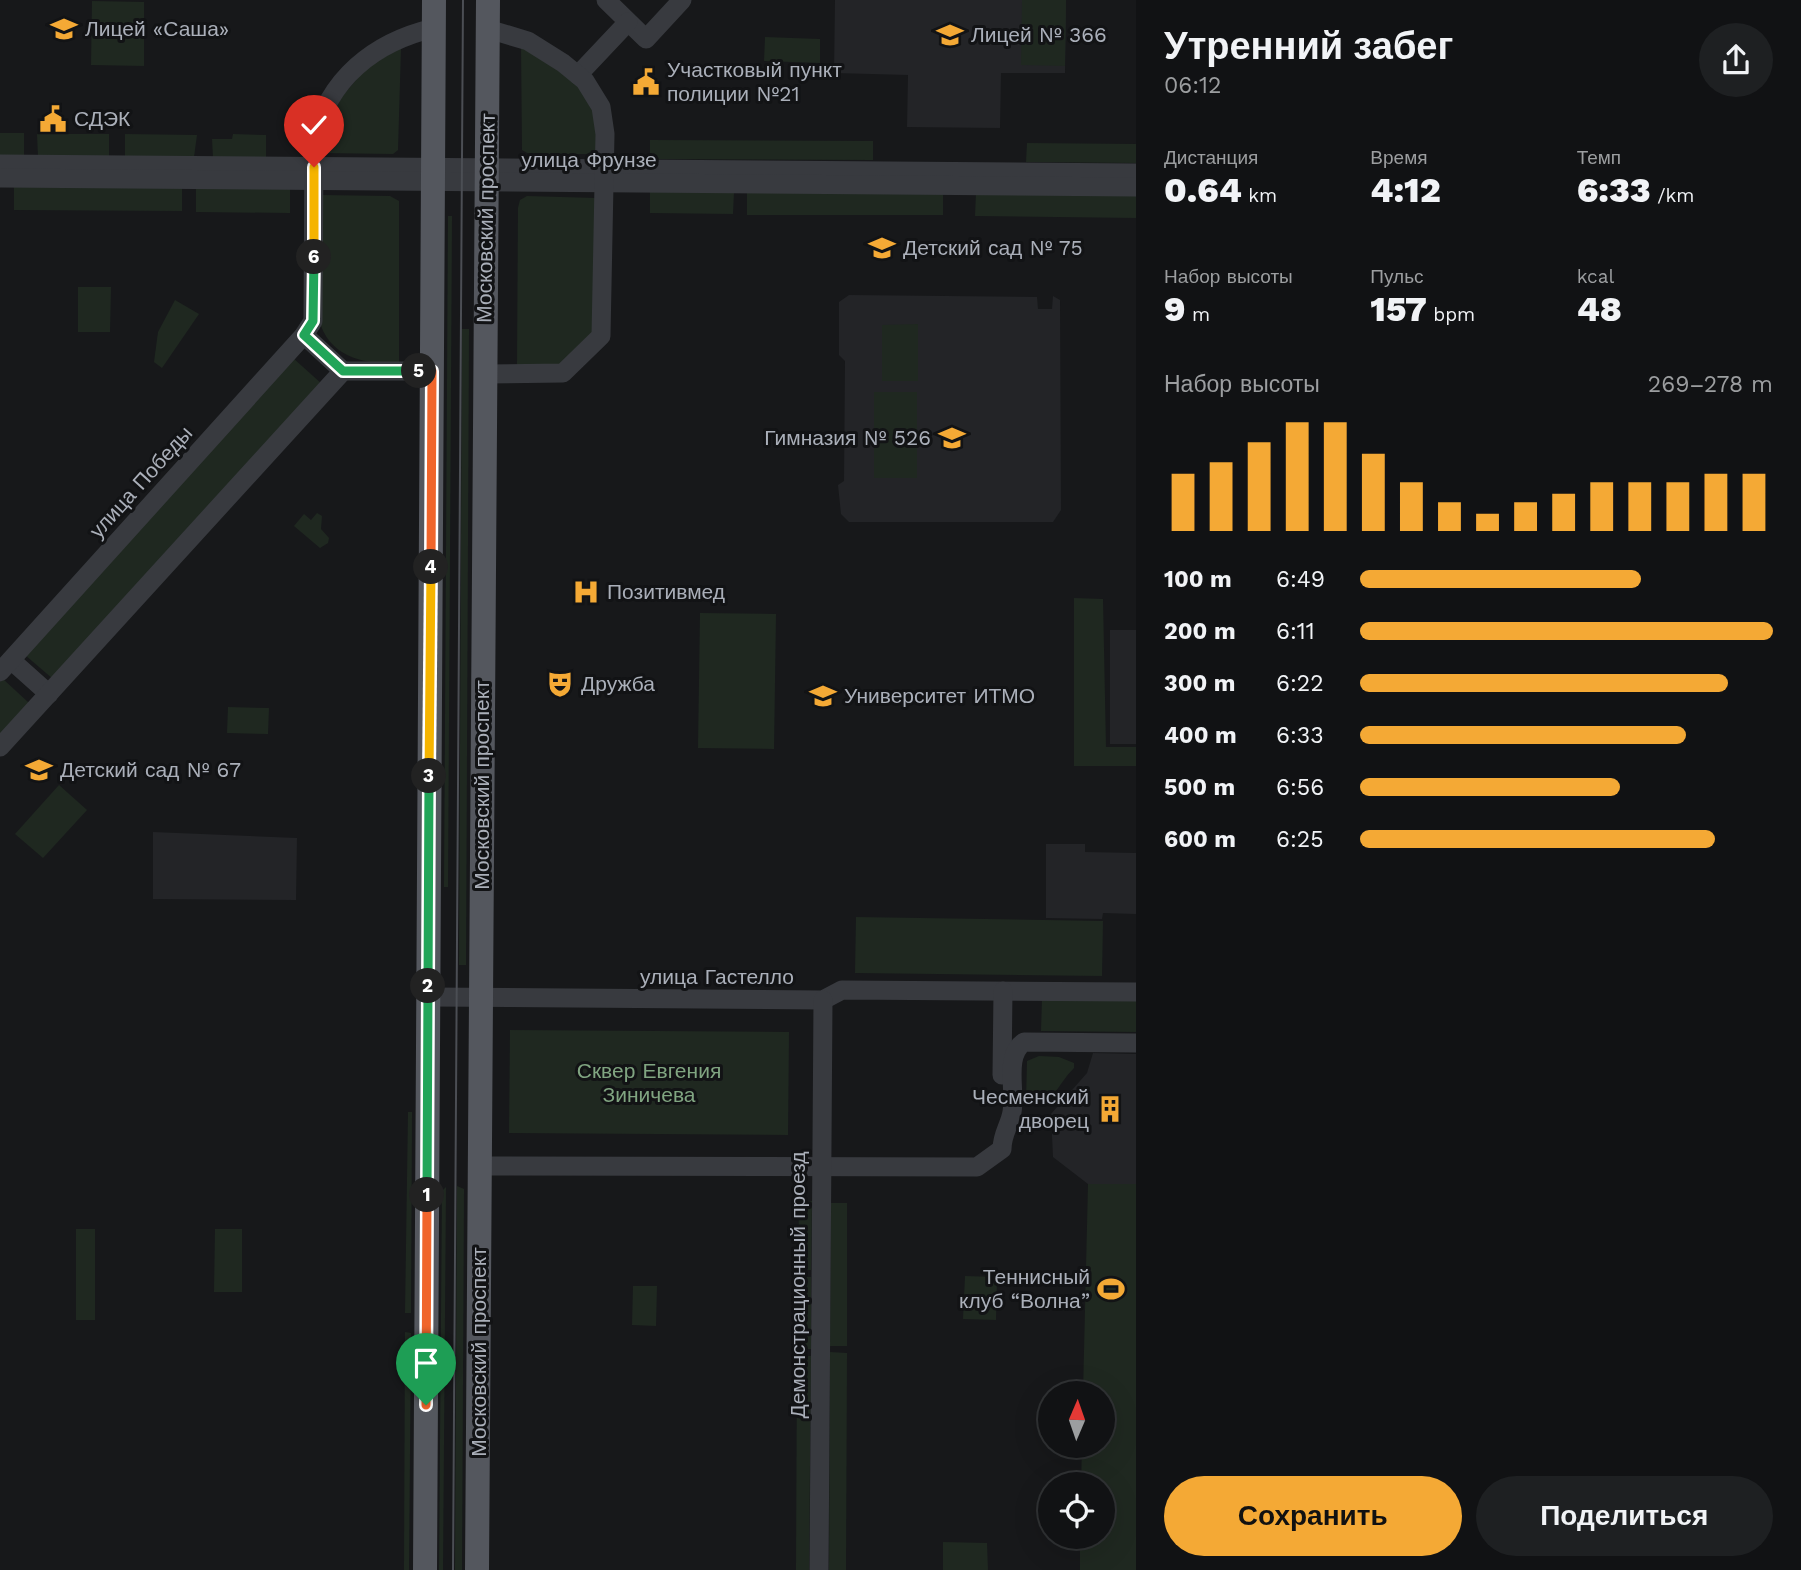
<!DOCTYPE html>
<html lang="ru">
<meta charset="utf-8">
<style>
body{margin:0;font-family:"Work Sans",sans-serif;background:#1e2022;color:#f1f3f6;height:100vh;display:flex;flex-direction:column;font-size:26px;white-space:nowrap}
*{box-sizing:border-box;margin:0}
p{font-size:23px;color:#9c9ea0}
.icon{flex:none;width:38px;height:38px;fill:none;stroke:currentColor;stroke-width:2;stroke-linecap:round;stroke-linejoin:round}
.map{position:relative;flex:1;overflow:hidden}
.drawer{display:flex;flex-direction:column;background:#111214;width:665px}
.drawer>*{flex:none}
.needle{width:46px;rotate:2deg}
.tools{position:absolute;left:1038px;top:1381px;display:grid;gap:14px}
.tools a{display:grid;place-items:center;width:77px;height:77px;border-radius:50%;background:#111214;box-shadow:0 7px 28px #0002,0 0 0 2px #303234;font-size:35px}
.pin{position:absolute;display:grid;place-items:center;width:60px;height:60px;color:#fff;margin:-72px -30px;border-radius:50% 50% 50% 0;rotate:-45deg;box-shadow:0 0 7px #0007}
.pin .icon{rotate:45deg}
.km{position:absolute;width:35px;height:35px;margin:-18px;border-radius:50%;background:#222;color:#fff;font-size:19px;line-height:35px;text-align:center}
.round{display:grid;place-items:center;flex:none;width:74px;height:74px;border-radius:37px;background:#1e2022}
.head{display:flex;align-items:center;justify-content:space-between;height:119px;padding:0 28px}
h1{font-size:38px;font-weight:800;line-height:52px}
.stats{display:grid;grid-template-columns:repeat(3,1fr);gap:10px;height:119px;padding:7px 28px}
.stats div{display:grid;align-content:center}
.stats b{font-size:35px;font-weight:800}
.stats small{font-size:19px;font-weight:400}
.stats p{font-size:19px}
.chart{height:196px;padding:14px 28px}
.chart p{display:flex;justify-content:space-between}
.chart svg{width:100%;height:126px;margin-top:7px;stroke:#f4a935;stroke-width:6}
.primary-button{display:flex;gap:14px;margin-top:auto;padding:14px 28px}
.primary-button a{flex:1;height:80px;border-radius:42px;background:#f4a935;color:#111;font-size:28px;font-weight:800;line-height:80px;text-align:center}
.primary-button a+a{background:#1e2022;color:#f1f3f6}
ul{padding:0 28px;list-style:none;font-size:23px}
li{display:grid;grid-template-columns:112px 84px 1fr;align-items:center;height:52px}
li i{height:18px;border-radius:9px;background:#f4a935}
main{display:flex;flex:1;min-height:0}
.map>svg:first-child{display:block}
.built{fill:#232427}
.green{fill:#1f2820}
.lines{fill:none;stroke-linecap:round;stroke-linejoin:round}
.minor{stroke:#383a3f;stroke-width:19}
.major{stroke:#54575e;stroke-width:24}
.tram{stroke:#4b4e54;stroke-width:2}
.split-1-casing{stroke:#fff;stroke-width:14}
.split-2-casing{stroke:#fff;stroke-width:14}
.split-3-casing{stroke:#fff;stroke-width:14}
.split-4-casing{stroke:#fff;stroke-width:14}
.split-5-casing{stroke:#fff;stroke-width:14}
.split-6-casing{stroke:#fff;stroke-width:14}
.split-7-casing{stroke:#fff;stroke-width:14}
.split-1{stroke:#f0652b;stroke-width:9}
.split-2{stroke:#22a559;stroke-width:9}
.split-3{stroke:#22a559;stroke-width:9}
.split-4{stroke:#f5b400;stroke-width:9}
.split-5{stroke:#f0652b;stroke-width:9}
.split-6{stroke:#22a559;stroke-width:9}
.split-7{stroke:#f5b400;stroke-width:9}
.labels{text-anchor:middle;stroke-width:6;stroke-linejoin:round;paint-order:stroke}
.poi-label{font-size:21px;fill:#aaafb9;stroke:#121315;text-anchor:start}
.street-label{font-size:21px;fill:#aaafb9;stroke:#121315}
.park-label{font-size:21px;fill:#80a581;stroke:#121315}
</style>
<main>
<div class="map">
<svg width="1136" height="1570" viewBox="0 0 1136 1570">
<rect width="100%" height="100%" fill="#17181a"/>
<g class="built">
<polygon points="835,0 1066,0 1065,73 1001,73 1000,128 907,127 908,75 834,73"/>
<polygon points="849,295 1037,297 1038,309 1052,309 1053,296 1060,300 1061,510 1053,522 849,522 841,514 838,485 844,481 845,361 839,355 839,302"/>
<rect x="1110" y="630" width="26" height="114"/>
<polygon points="153,832 297,838 296,900 153,899"/>
<polygon points="1046,844 1085,844 1085,852 1136,853 1136,914 1103,913 1102,919 1046,918"/>
<polygon points="1093,1053 1136,1054 1136,1184 1088,1184 1053,1157 1051,1114 1087,1073"/>
</g>
<g class="green">
<polygon points="1022,0 1066,0 1065,66 1021,65"/>
<polygon points="92,1 144,2 144,66 91,65"/>
<polygon points="765,37 820,39 820,63 764,61"/>
<path d="M521,47C550,63 591,85 598,121C600,131 598,143 598,154H529L522,150Z"/>
<polygon points="401,48 398,150 393,154 320,153 334,106 368,66"/>
<rect x="0" y="133" width="24" height="23"/>
<polygon points="37,134 109,134 109,156 38,157"/>
<polygon points="125,134 197,135 194,157 125,157"/>
<polygon points="233,134 266,135 266,158 213,158 212,139 232,139"/>
<polygon points="650,140 873,141 873,160 650,159"/>
<polygon points="1027,143 1136,144 1136,163 1026,162"/>
<polygon points="14,187 182,188 182,211 14,210"/>
<polygon points="196,188 290,189 290,213 196,212"/>
<polygon points="650,191 734,192 733,214 650,213"/>
<rect x="747" y="192" width="196" height="23"/>
<polygon points="976,192 1136,194 1136,218 975,216"/>
<path d="M322,195L390,196L399,201V364C368,364 333,359 321,326Z"/>
<polygon points="527,196 596,198 594,333 562,365 517,367 518,208 520,200"/>
<polygon points="448,216 452,216 448,887 444,887"/>
<polygon points="78,287 111,287 110,332 78,332"/>
<polygon points="175,300 199,314 162,368 154,362 158,332"/>
<polygon points="918,324 918,381 882,381 882,325"/>
<polygon points="462,329 469,329 466,965 459,965"/>
<polygon points="293,358 322,384 53,679 25,655"/>
<rect x="874" y="392" width="43" height="86"/>
<polygon points="317,513 322,516 321,529 329,538 328,543 320,548 294,526 304,514 311,520"/>
<polygon points="1074,598 1103,599 1106,747 1136,747 1136,766 1074,766"/>
<polygon points="700,613 776,614 774,749 698,748"/>
<polygon points="3,679 29,703 0,735 0,682"/>
<polygon points="228,707 269,708 268,734 227,733"/>
<polygon points="59,785 87,810 43,858 15,834"/>
<polygon points="856,917 1103,921 1102,976 855,973"/>
<polygon points="1042,998 1136,999 1136,1032 1041,1031"/>
<polygon points="510,1030 789,1032 788,1135 509,1133"/>
<path d="M1039,1056L1059,1057L1074,1063V1068C1054,1088 1060,1100 1026,1101L1027,1061Z"/>
<polygon points="408,1112 412,1112 411,1313 405,1313"/>
<polygon points="1088,1184 1136,1184 1136,1570 1080,1570 1080,1537 1102,1536 1102,1484 1081,1484 1082,1446 1102,1446 1102,1393 1083,1393"/>
<polygon points="457,1186 464,1189 462,1570 455,1570"/>
<polygon points="446,1187 443,1570 439,1570 442,1191"/>
<polygon points="799,1201 812,1201 811,1270 798,1270"/>
<polygon points="831,1203 847,1203 847,1346 830,1346"/>
<rect x="76" y="1229" width="19" height="91"/>
<polygon points="215,1229 242,1229 242,1292 214,1292"/>
<polygon points="965,1276 997,1277 996,1320 963,1319"/>
<rect x="798" y="1277" width="13" height="72"/>
<polygon points="633,1286 657,1286 656,1326 632,1325"/>
<polygon points="405,1332 411,1333 409,1570 404,1570"/>
<polygon points="830,1352 847,1353 846,1570 829,1570"/>
<polygon points="797,1356 811,1356 809,1570 796,1570"/>
<polygon points="943,1542 987,1543 988,1570 943,1570"/>
</g>
<g class="lines">
<g class="minor">
<polyline points="606,0 646,39 682,0"/>
<polyline points="578,75 628,22"/>
<polyline points="0,164 1136,173"/>
<polyline points="0,178 1136,187"/>
<polyline points="304,335 343,371 432,371"/>
<polyline points="485,374 563,373 601,336 605,134 601,107 585,81 563,63 528,41 488,29"/>
<polyline points="11,660 49,694"/>
<path d="M0,672L304,335L313,321L314,140C328,79 374,42 434,28"/>
<polyline points="0,747 343,371"/>
<polyline points="428,997 823,1000 842,990 1136,992"/>
<polyline points="1002,1075 1003,991"/>
<path d="M479,1166L977,1167L1002,1149C1002,1134 1010,1125 1012,1112C1016,1090 1004,1056 1024,1042L1136,1043"/>
<polyline points="819,1570 823,1000"/>
</g>
<g class="major">
<polyline points="425,1570 434,0"/>
<polyline points="477,1570 488,0"/>
</g>
<polyline class="tram" points="453,1570 463,0"/>
</g>
<g class="lines">
<defs>
<polyline id="split-1" points="426,1405 427,1195"/>
<polyline id="split-2" points="427,1195 428,986"/>
<polyline id="split-3" points="428,986 429,776"/>
<polyline id="split-4" points="429,776 431,567"/>
<polyline id="split-5" points="419,371 432,371 431,567"/>
<polyline id="split-6" points="314,257 313,321 304,335 343,371 419,371"/>
<polyline id="split-7" points="314,257 314,167"/>
</defs>
<use href="#split-1" class="split-1-casing"/>
<use href="#split-2" class="split-2-casing"/>
<use href="#split-3" class="split-3-casing"/>
<use href="#split-4" class="split-4-casing"/>
<use href="#split-5" class="split-5-casing"/>
<use href="#split-6" class="split-6-casing"/>
<use href="#split-7" class="split-7-casing"/>
<use href="#split-1" class="split-1"/>
<use href="#split-2" class="split-2"/>
<use href="#split-3" class="split-3"/>
<use href="#split-4" class="split-4"/>
<use href="#split-5" class="split-5"/>
<use href="#split-6" class="split-6"/>
<use href="#split-7" class="split-7"/>
</g>
<defs>
<symbol id="school-bare" viewBox="-9 -9 18 18"><path d="M0-5L7-2L0 1L-7-2ZM-4 1L0 2.5L4 1V4Q0 6-4 4Z" fill="#f4a935" stroke="#121315" stroke-width="2.5" paint-order="stroke"/></symbol>
<symbol id="civic-bare" viewBox="-9 -9 18 18"><path d="M-.6-6.5H3V-4.5H.6V-3L4-1V1h2V6H-6V1h2V-1L-.6-3ZM-1.2 2.5V6h2.4V2.5Z" fill="#f4a935" stroke="#121315" stroke-width="2.5" paint-order="stroke"/></symbol>
<symbol id="hospital-bare" viewBox="-9 -9 18 18"><path d="M-5-5h3v3.5h4V-5h3V5h-3V1.5h-4V5h-3Z" fill="#f4a935" stroke="#121315" stroke-width="2.5" paint-order="stroke"/></symbol>
<symbol id="theatre-bare" viewBox="-9 -9 18 18"><path d="M-5-5.5Q0-4 5-5.5V0Q5 5 0 6Q-5 5-5 0ZM-3.3-2.5H-1v1.5H-3.3ZM1-2.5H3.3v1.5H1ZM-2.8 1Q0 5.5 2.8 1Z" fill="#f4a935" stroke="#121315" stroke-width="2.5" paint-order="stroke"/></symbol>
<symbol id="university-bare" viewBox="-9 -9 18 18"><path d="M0-5L7-2L0 1L-7-2ZM-4 1L0 2.5L4 1V4Q0 6-4 4Z" fill="#f4a935" stroke="#121315" stroke-width="2.5" paint-order="stroke"/></symbol>
<symbol id="building-bare" viewBox="-9 -9 18 18"><path d="M-4-6H4V6H1V3H-1V6H-4ZM-2.5-4.3h1.7v1.8h-1.7ZM.8-4.3h1.7v1.8H.8ZM-2.5-1h1.7V.8h-1.7ZM.8-1h1.7V.8H.8Z" fill="#f4a935" stroke="#121315" stroke-width="2.5" paint-order="stroke"/></symbol>
<symbol id="stadium-bare" viewBox="-9 -9 18 18"><path d="M0-5a6.5 5 0 1 0 0 10a6.5 5 0 1 0 0-10ZM-3.5-1.8h7v3.6h-7Z" fill="#f4a935" stroke="#121315" stroke-width="2.5" paint-order="stroke"/></symbol>
</defs>
<g fill-rule="evenodd">
<use href="#school-bare" x="45" y="10" width="38" height="38"/>
<use href="#school-bare" x="931" y="16" width="38" height="38"/>
<use href="#civic-bare" x="627" y="63" width="38" height="38"/>
<use href="#civic-bare" x="34" y="100" width="38" height="38"/>
<use href="#school-bare" x="863" y="229" width="38" height="38"/>
<use href="#school-bare" x="933" y="419" width="38" height="38"/>
<use href="#hospital-bare" x="567" y="573" width="38" height="38"/>
<use href="#theatre-bare" x="541" y="665" width="38" height="38"/>
<use href="#university-bare" x="804" y="677" width="38" height="38"/>
<use href="#school-bare" x="20" y="751" width="38" height="38"/>
<use href="#building-bare" x="1091" y="1090" width="38" height="38"/>
<use href="#stadium-bare" x="1092" y="1270" width="38" height="38"/>
</g>
<g class="labels">
<g class="poi-label">
<text x="85" y="36">Лицей «Саша»</text>
<text x="971" y="42">Лицей № 366</text>
<text x="667" y="77">Участковый пункт<tspan x="667" dy="24">полиции №21</tspan></text>
<text x="74" y="126">СДЭК</text>
<text x="903" y="255">Детский сад № 75</text>
<text x="931" y="445" text-anchor="end">Гимназия № 526</text>
<text x="607" y="599">Позитивмед</text>
<text x="581" y="691">Дружба</text>
<text x="844" y="703">Университет ИТМО</text>
<text x="60" y="777">Детский сад № 67</text>
<text x="1089" y="1104" text-anchor="end">Чесменский<tspan x="1089" dy="24">дворец</tspan></text>
<text x="1090" y="1284" text-anchor="end">Теннисный<tspan x="1090" dy="24">клуб “Волна”</tspan></text>
</g>
<g class="street-label">
<text x="589" y="167">улица Фрунзе</text>
<text transform="translate(486 218) rotate(-89)" y="7">Московский проспект</text>
<text transform="translate(141 482) rotate(-48)" y="7">улица Победы</text>
<text transform="translate(482 785) rotate(-90)" y="7">Московский проспект</text>
<text x="717" y="984">улица Гастелло</text>
<text transform="translate(798 1285) rotate(-90)" y="7">Демонстрационный проезд</text>
<text transform="translate(479 1352) rotate(-90)" y="7">Московский проспект</text>
</g>
<g class="park-label">
<text x="649" y="1078">Сквер Евгения<tspan x="649" dy="24">Зиничева</tspan></text>
</g>
</g>
</svg>
<div class="tools">
<a><svg class="needle" viewBox="-14 -14 28 28"><path d="M0-13l5 13h-10z" fill="#e53935"/><path d="M0 13l5-13h-10z" fill="#9c9ea0"/></svg></a>
<a><svg class="icon" aria-label="locate" viewBox="0 0 24 24"><circle cx="12" cy="12" r="6"/><path d="M12 2v4M12 18v4M2 12h4M18 12h4"/></svg></a>
</div>
<div class="pin" style="left:426px;top:1405px;background:#1e9e55"><svg class="icon" aria-label="arrive" viewBox="0 0 24 24"><path d="M6 21V4h12l-3 4 3 4H6"/></svg></div>
<div class="pin" style="left:314px;top:167px;background:#d93025"><svg class="icon" aria-label="check" viewBox="0 0 24 24"><path d="M5 12l5 5 9-10"/></svg></div>
<b class="km" style="left:427px;top:1195px">1</b>
<b class="km" style="left:428px;top:986px">2</b>
<b class="km" style="left:429px;top:776px">3</b>
<b class="km" style="left:431px;top:567px">4</b>
<b class="km" style="left:419px;top:371px">5</b>
<b class="km" style="left:314px;top:257px">6</b>
</div>
<section class="drawer">
<div class="head"><div><h1>Утренний забег</h1><p>06:12</p></div><a class="round"><svg class="icon" aria-label="share" viewBox="0 0 24 24"><path d="M12 15V3M7 8l5-5 5 5M5 13v7h14v-7"/></svg></a></div>
<div class="stats">
<div><p>Дистанция</p><b>0.64<small> km</small></b></div>
<div><p>Время</p><b>4:12</b></div>
<div><p>Темп</p><b>6:33<small> /km</small></b></div>
</div>
<div class="stats">
<div><p>Набор высоты</p><b>9<small> m</small></b></div>
<div><p>Пульс</p><b>157<small> bpm</small></b></div>
<div><p>kcal</p><b>48</b></div>
</div>
<div class="chart"><p><span>Набор высоты</span>269–278 m</p>
<svg viewBox="0 0 160 44" preserveAspectRatio="none"><path d="M5 44V24M15 44V20M25 44V13M35 44V6M45 44V6M55 44V17M65 44V27M75 44V34M85 44V38M95 44V34M105 44V31M115 44V27M125 44V27M135 44V27M145 44V24M155 44V24"/></svg>
</div>
<ul>
<li><b>100 m</b>6:49<i style="width:68%"></i></li>
<li><b>200 m</b>6:11<i style="width:100%"></i></li>
<li><b>300 m</b>6:22<i style="width:89%"></i></li>
<li><b>400 m</b>6:33<i style="width:79%"></i></li>
<li><b>500 m</b>6:56<i style="width:63%"></i></li>
<li><b>600 m</b>6:25<i style="width:86%"></i></li>
</ul>
<div class="primary-button"><a>Сохранить</a><a>Поделиться</a></div>
</section>
</main>
